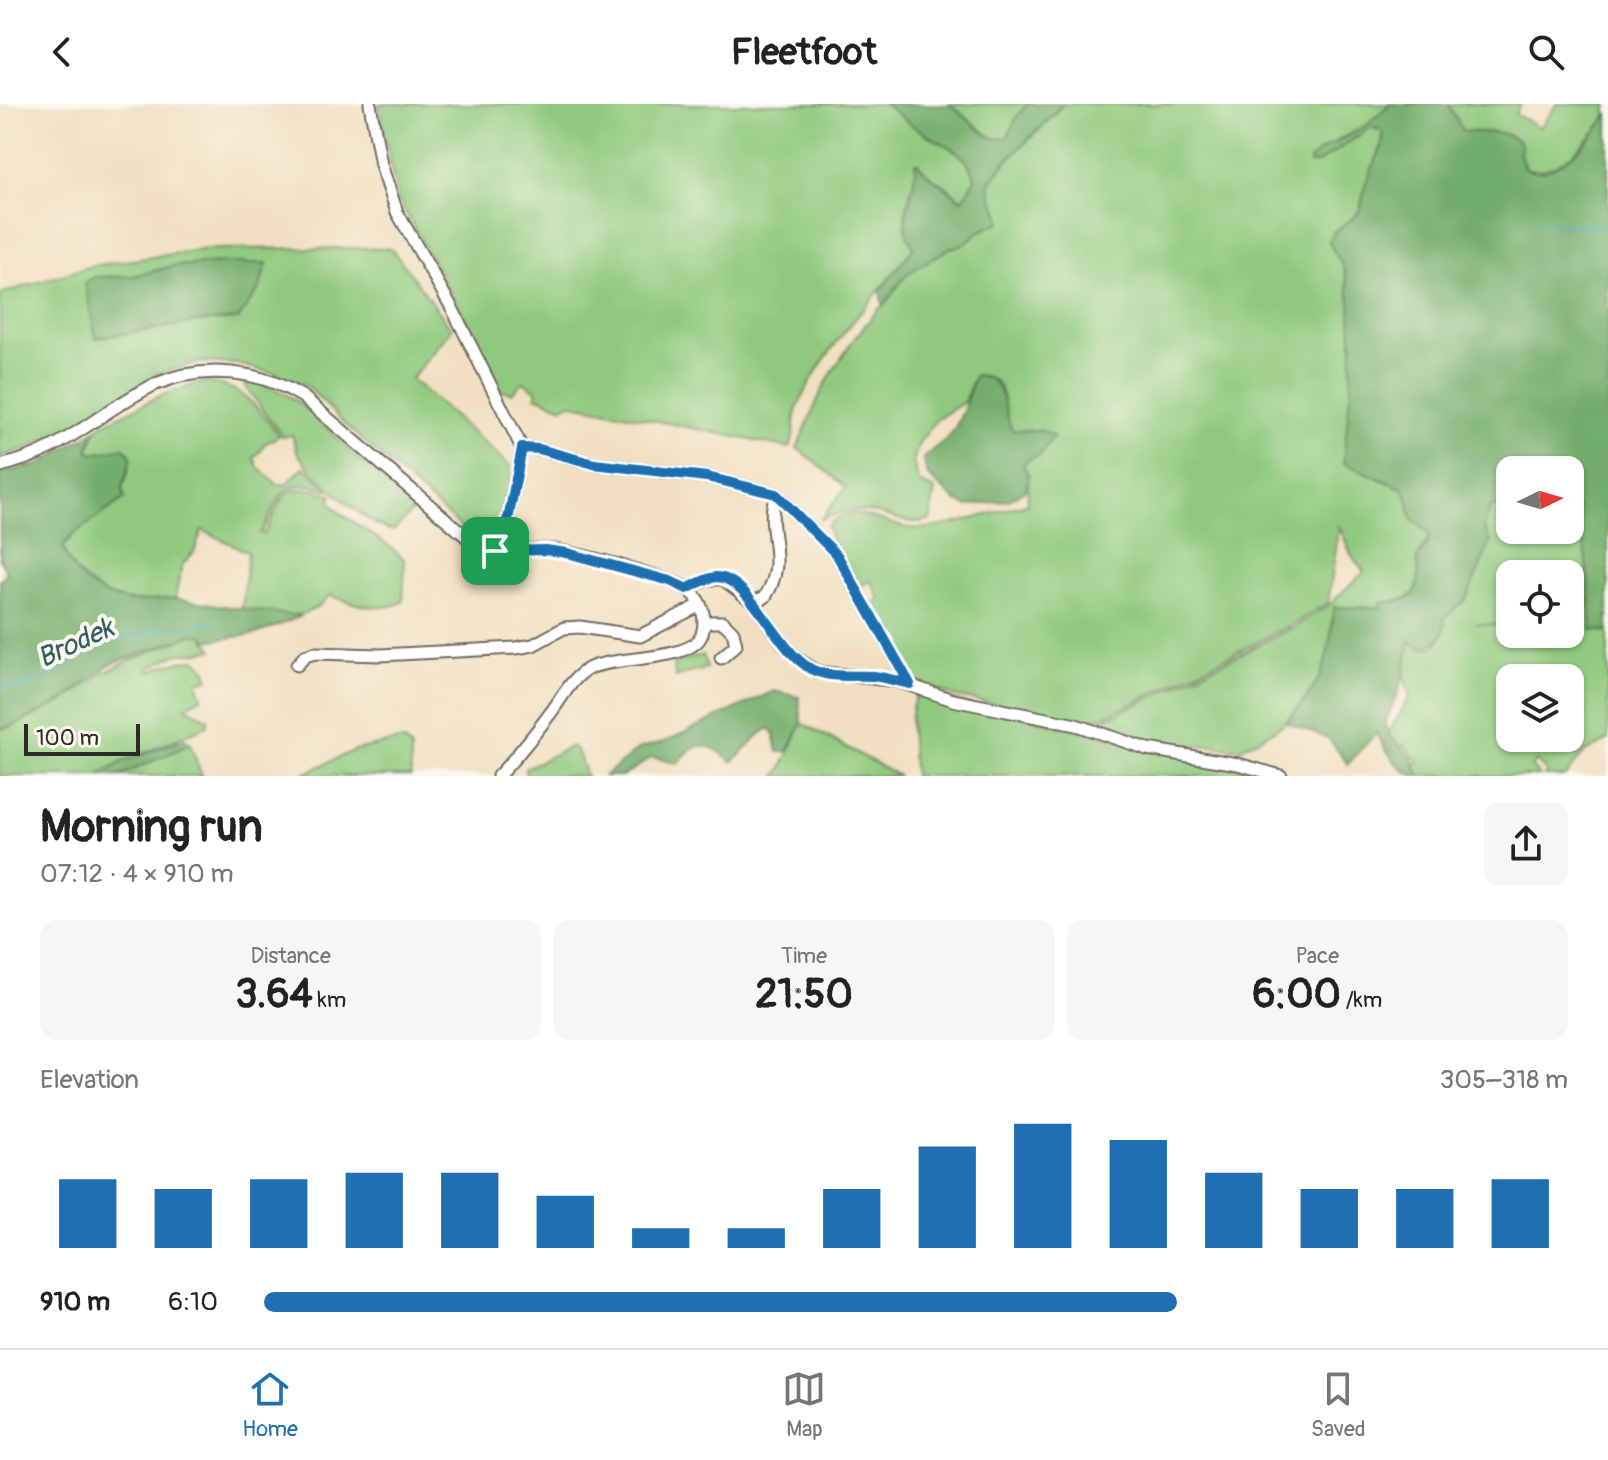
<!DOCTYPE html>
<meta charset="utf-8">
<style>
body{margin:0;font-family:Pangolin,sans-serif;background:#f6f6f6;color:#222;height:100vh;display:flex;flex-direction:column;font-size:30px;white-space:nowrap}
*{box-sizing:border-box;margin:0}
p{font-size:26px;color:#767676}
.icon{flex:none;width:44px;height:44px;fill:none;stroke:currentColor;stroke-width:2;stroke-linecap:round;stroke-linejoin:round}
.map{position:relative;height:672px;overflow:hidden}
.sheet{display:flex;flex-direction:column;background:#fff;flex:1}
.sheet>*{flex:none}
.needle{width:52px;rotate:85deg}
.fabs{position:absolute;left:1496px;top:352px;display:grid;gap:16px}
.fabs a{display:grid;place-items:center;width:88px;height:88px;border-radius:16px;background:#fff;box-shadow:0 2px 6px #0004;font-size:40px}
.scale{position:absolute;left:24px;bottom:20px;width:116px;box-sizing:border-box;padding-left:8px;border:4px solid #2b2b2b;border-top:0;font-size:22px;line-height:28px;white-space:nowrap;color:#2b2b2b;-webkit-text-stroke:6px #fbf7ec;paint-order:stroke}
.pin{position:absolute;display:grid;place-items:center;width:68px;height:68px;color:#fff;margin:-34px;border-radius:16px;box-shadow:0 4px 12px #0006}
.round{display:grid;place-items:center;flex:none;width:84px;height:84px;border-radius:16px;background:#f6f6f6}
.summary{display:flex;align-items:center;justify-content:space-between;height:136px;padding:0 40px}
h1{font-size:44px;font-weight:700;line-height:60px}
.metrics{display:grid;grid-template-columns:repeat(3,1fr);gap:12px;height:136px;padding:8px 40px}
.metrics div{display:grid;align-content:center;border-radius:16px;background:#f6f6f6;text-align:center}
.metrics b{font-size:40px;font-weight:700}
.metrics small{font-size:22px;font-weight:400}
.metrics p{font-size:22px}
.chart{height:224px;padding:16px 40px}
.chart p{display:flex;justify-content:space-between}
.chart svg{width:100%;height:144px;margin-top:8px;stroke:#1f6fb2;stroke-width:6}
ul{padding:0 40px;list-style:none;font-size:26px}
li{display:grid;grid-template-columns:128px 96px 1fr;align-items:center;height:60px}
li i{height:20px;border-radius:10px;background:#1f6fb2}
header{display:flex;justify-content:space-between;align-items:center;height:104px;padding:0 40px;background:#fff;font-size:36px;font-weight:700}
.menu{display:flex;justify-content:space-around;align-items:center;height:112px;border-top:2px solid #e0e0e0;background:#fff;font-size:22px;color:#767676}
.menu a{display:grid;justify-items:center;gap:4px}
.menu .current{color:#1f6fb2}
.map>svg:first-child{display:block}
.green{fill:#8fc97d;stroke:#5d7a54;stroke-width:2;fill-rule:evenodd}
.forest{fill:#73ad6c;stroke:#4f6c4c;stroke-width:2}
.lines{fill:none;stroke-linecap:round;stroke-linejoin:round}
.stream{stroke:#3eabbd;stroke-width:2}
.minor-casing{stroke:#716a60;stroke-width:15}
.minor{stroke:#fff;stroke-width:11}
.route-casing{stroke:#fff;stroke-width:16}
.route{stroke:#1f6fb2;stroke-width:10}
.labels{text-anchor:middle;stroke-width:8;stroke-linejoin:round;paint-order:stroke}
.water-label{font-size:28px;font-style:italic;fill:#335e65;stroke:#fbf7ec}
</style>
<header><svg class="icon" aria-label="back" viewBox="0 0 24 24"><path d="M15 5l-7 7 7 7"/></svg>Fleetfoot<svg class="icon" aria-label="search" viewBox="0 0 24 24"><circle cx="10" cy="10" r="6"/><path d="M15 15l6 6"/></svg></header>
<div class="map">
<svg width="1608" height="672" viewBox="0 0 1608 672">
<rect width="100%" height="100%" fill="#fbf7ec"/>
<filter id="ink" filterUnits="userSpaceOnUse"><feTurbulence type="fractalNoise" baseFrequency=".0125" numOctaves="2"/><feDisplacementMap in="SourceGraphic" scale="16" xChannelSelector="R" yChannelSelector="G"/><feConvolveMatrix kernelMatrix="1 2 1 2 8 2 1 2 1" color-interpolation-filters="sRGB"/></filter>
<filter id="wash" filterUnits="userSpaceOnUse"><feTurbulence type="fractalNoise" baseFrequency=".006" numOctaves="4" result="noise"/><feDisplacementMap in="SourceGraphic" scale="32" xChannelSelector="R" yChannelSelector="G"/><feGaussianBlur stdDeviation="1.8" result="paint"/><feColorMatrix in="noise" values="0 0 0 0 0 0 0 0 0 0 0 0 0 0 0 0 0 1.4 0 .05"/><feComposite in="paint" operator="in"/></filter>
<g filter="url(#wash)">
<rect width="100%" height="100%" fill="#f2dfc1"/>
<g class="green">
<path d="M378,0H884C896,9 907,17 919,26C941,41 967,46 975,74L963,97L945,81L916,64C915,81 905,99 905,117C905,125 911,135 914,143C875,196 825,241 798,302C792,316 796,331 790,344L569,299L563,303L536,292V286L523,278L512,289L500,286L467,218L397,93Z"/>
<polygon points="950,0 1028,0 1017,12 1008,32 1005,36 992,34"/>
<path d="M1063,0H1390L1367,21L1338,36L1318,59L1372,22L1383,28L1382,40L1365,82L1360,105L1353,114L1333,128L1334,148L1343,159L1353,207L1351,291L1343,359L1402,384L1409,397L1410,407L1429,430C1427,440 1422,444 1418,454C1416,458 1418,462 1419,467C1423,493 1403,498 1381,498V503L1377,504L1334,503L1329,550L1321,571L1306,595L1281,622L1240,645L1214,642L1151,640L1082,620L1109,613L1140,599L1292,524L1329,501L1364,468L1352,452L1339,423L1328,499L1289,522L1136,598L1106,611L1082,617L953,592L910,576L886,534L893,531L886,517L877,518L869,503L880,495L871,477L859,482L835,445L827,422C851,397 881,419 909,424C939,428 996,407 1027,400L1028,380L1022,361L1027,356L1040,351C1031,343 1017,335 1011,325C999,305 1012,271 975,271L964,298L937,315L919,339L913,358L919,379L935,386L930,416C905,423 889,409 866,407C849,405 835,410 821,415L846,383L797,344L822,286L834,265L854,235L879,204L884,201L907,170L950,144L966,139L978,128L995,120L1000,111L992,94L989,81C1008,49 1041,30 1063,0Z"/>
<path d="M1448,0H1521L1515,10L1540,24L1557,0H1608L1605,16C1583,39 1560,73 1525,64L1520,50L1521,39C1505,23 1483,30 1462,27Z"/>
<path d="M391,144L452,225L411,275L509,361C517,382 504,446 471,432L348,323L307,282L280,271L237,260L200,258L157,270L72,323L25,345L0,353V190L91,162L207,145ZM225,159H266L260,183L238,215L197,218L97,234L94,173L134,172L173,162Z"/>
<path d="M204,278C241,280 259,304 279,332L264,340L262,346L254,353L258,363L278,381L286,380L304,363L330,386C322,386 314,382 305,381C276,380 274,411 260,429L264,430C285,389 282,376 332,391L330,397C335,412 390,437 405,457L403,498C380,509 352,500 329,491C309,521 272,509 242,507L248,448L202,426L194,448L182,461L175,494C162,495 149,498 136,498C105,496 72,473 63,443C88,407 131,401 130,349L123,344L93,350L89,348L95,327L101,321L164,290Z"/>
<path d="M243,279C292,277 324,324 356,353C374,369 393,382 410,398L408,402L413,406L394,426C373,427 315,372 301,354C296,348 295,339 292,331L283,333Z"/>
<path d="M1570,393C1591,413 1587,496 1592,526L1608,528V636L1585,648L1565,672H1544L1547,668L1536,657L1531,662L1540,672H1420L1414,663L1419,658L1404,641L1401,643L1388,630L1410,592L1404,572L1408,541L1410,537L1426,545L1435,542L1439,537L1443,530L1445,514L1466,495L1491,437L1484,424L1490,403L1510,400V426H1570ZM1510,470H1570V530H1510V522L1476,520L1510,521ZM1510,574H1570V634H1510V598L1502,607L1499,605L1510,593Z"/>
<polygon points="192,531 202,531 213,546 175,551 148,564 150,567 168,560 196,555 205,565 209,575 197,578 202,593 186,603 208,615 207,622 123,658 99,672 0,672 0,625 13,622 63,598 103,569 134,554"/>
<polygon points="703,551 707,564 676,573 673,559"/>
<path d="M918,588L1242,665L1240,672H914C913,647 904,610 918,588Z"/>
<polygon points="802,619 899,672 776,672 782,664"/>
<polygon points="395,637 403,637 411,644 411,672 299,672 355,646"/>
<polygon points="190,640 202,672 120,672 127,668"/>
<polygon points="572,642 577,646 586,672 526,672 525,664"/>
</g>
<g class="forest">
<path d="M884,0C898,0 943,0 952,2C966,12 991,44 1008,32L1017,12L1028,0H1063L1004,59L989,80C990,94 1001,106 1000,118L978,128L961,142L950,144L907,170L883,202L880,187L914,143C893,118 918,87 915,59H918C922,69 952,87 962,97L975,74C967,46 941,40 919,26C907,18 896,8 884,0Z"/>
<path d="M1390,0H1448L1463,27C1483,30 1505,24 1521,39L1520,50L1524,64C1533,67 1541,69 1549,65C1569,59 1601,26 1608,8V528L1592,526L1586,453L1578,404L1570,393V366H1510V401L1490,403L1484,424L1491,437L1466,495L1445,514L1443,530L1436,538L1422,544L1410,538L1401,582L1384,621L1390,628L1389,631L1413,655L1420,672C1398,672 1387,645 1376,629L1348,660L1328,634L1286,618C1323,582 1330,553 1334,503L1377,504L1380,503V498C1418,499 1421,488 1417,454L1427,441L1429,430L1412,416L1409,397L1402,384L1343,359C1350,297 1357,237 1347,175C1344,156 1333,151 1329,137C1336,121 1352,120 1360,106C1363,99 1363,89 1365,81C1370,64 1386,45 1383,28L1372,23L1318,59L1310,60V56L1318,48L1367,21Z"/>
<polygon points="225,159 267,159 260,183 238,215 197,218 96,234 85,179 94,173 134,172 173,162"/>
<path d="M975,271C1006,271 1002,305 1012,326H1039L1054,332L1040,351L1027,356L1023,361L1029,372L1026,385L1009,396L967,402L955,396L928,372L923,355C931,345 944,339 951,330C963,313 968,290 975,271Z"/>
<path d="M95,327L88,343L89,348L93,350L124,344L131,352C130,366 118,382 125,394L71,432L63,443C71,473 106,498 137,497C151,497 166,492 180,495C221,502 260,508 302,512L256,530L207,537L202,531H192L110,560L62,597L13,622L0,625V477L7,469L0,456V369L37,361Z"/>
<path d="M774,587L799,593L802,619L788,647L778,648L774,629L769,624C752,633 746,648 732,658C712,639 696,634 678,660L652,653L623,672H604L640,644L664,638Z"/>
<polygon points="185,635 190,640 120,672 99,672 122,658"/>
</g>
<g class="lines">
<g class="stream">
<polyline points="1538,119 1608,124"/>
<path d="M0,584C50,583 49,567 89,547C128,528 173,523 215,518"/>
</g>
</g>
</g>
<g filter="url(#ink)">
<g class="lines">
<defs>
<g id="minor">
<polyline points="370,0 381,61 397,108 452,204 522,344 509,411 495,447"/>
<polyline points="522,344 539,345 594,360 707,373 776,390 837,451 910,580"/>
<path d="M0,362C65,348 100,306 156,280C203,260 260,266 303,293L476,441C502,453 527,443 554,446C576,449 674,474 689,486C702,496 707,515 702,530C692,559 614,551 588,565C571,574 561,596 549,611C533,632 517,653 498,672"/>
<polyline points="687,485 708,475 723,475 753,498 784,541 798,555 818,568 897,577 953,596 1076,621 1147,645 1238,660 1281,672"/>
<path d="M753,498L765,493C790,455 763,426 776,390"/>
<polyline points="704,518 723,518 733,528 736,541 721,554"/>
<polyline points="297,561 305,552 315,549 380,551 516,544 533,541 564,524 580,523 640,532 700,501"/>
</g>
</defs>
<use href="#minor" class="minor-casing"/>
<use href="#minor" class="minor"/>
</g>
</g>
<g class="lines" filter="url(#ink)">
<defs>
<path id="route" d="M522,344L539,345L594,360L707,373L776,390L837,451L910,580C898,577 886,574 874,572C856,571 835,574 818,568C779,556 753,473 716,473C706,474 696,480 687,485L670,477L567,449L546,446L495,447L509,411Z"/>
</defs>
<use href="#route" class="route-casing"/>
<use href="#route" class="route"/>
</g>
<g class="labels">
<g class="water-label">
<text transform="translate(75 538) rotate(-25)" y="10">Brodek</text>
</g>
</g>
</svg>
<div class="fabs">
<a><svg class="needle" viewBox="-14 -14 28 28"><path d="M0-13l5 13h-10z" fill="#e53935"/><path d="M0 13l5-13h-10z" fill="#767676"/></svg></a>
<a><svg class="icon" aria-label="locate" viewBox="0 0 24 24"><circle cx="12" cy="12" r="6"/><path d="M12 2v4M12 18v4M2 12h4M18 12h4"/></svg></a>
<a><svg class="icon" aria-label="layers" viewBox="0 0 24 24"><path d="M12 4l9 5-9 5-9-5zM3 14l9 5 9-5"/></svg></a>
</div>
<div class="scale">100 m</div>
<div class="pin" style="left:495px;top:447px;background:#1e9e55"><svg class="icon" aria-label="arrive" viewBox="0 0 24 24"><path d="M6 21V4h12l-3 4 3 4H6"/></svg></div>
</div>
<section class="sheet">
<div class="summary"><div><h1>Morning run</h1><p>07:12 · 4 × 910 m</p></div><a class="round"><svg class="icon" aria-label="share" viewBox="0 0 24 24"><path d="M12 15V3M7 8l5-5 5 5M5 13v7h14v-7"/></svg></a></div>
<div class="metrics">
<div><p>Distance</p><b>3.64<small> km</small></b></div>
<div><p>Time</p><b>21:50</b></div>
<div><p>Pace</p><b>6:00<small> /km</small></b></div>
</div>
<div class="chart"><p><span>Elevation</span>305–318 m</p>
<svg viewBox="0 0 160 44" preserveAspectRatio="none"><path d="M5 44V23M15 44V26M25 44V23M35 44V21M45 44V21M55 44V28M65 44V38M75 44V38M85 44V26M95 44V13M105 44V6M115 44V11M125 44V21M135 44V26M145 44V26M155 44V23"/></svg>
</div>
<ul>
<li><b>910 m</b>6:10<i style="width:70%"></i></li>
</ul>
</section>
<nav class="menu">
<a class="current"><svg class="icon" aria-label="home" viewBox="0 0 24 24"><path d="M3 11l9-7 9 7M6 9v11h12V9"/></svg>Home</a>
<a><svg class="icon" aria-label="map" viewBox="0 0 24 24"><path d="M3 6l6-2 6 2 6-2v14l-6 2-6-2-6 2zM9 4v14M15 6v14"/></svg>Map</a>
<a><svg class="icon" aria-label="saved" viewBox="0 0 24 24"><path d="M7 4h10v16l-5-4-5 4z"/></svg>Saved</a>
</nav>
